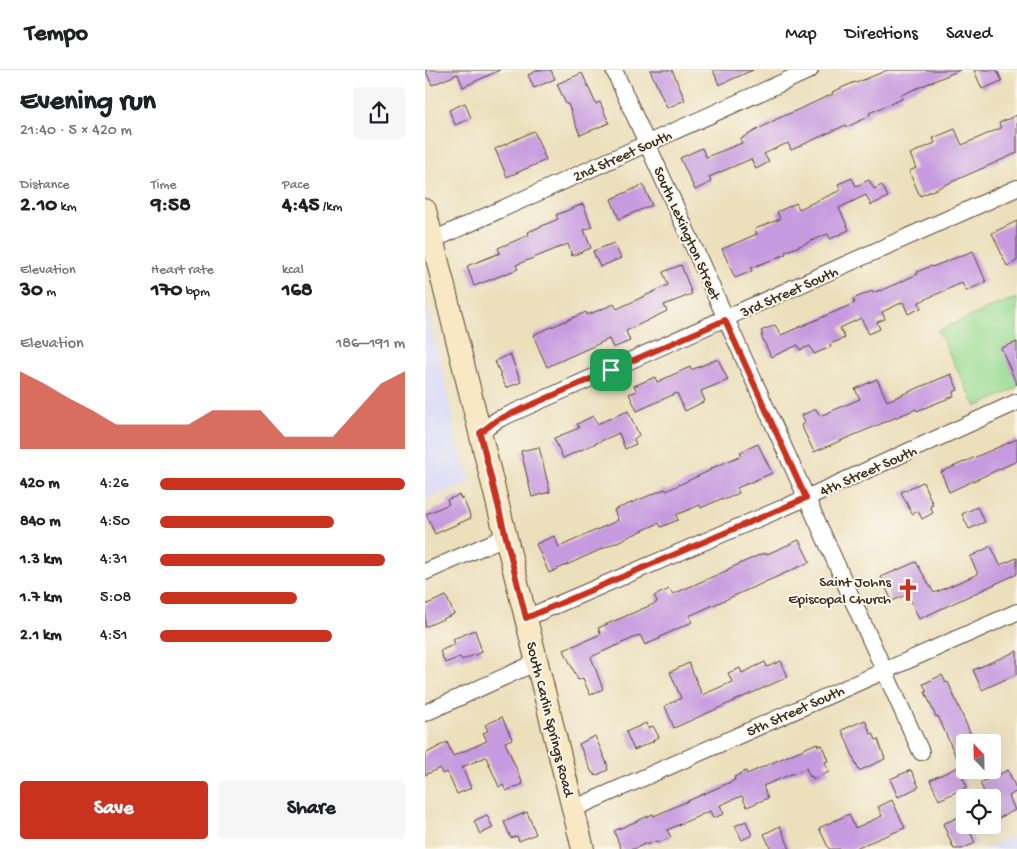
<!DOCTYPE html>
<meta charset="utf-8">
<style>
body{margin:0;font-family:"Gochi Hand",sans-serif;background:#f6f6f6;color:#202124;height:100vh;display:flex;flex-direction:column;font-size:19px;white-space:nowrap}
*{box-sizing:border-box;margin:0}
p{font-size:16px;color:#757577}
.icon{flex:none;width:28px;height:28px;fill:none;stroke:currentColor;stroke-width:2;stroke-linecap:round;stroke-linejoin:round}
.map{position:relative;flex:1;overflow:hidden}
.details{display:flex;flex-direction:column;background:#fff;width:425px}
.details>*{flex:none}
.needle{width:32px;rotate:338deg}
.fabs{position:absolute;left:531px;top:664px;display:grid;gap:10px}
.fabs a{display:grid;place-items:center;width:45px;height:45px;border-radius:5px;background:#fff;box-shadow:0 5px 20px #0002;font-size:25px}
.pin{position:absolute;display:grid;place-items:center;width:42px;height:42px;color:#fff;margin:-21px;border-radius:10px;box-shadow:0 2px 8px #0006}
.round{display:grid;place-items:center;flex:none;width:52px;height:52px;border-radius:5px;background:#f6f6f6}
.headline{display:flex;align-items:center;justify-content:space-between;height:85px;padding:0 20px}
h1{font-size:28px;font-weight:800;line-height:38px}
.figures{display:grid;grid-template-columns:repeat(3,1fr);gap:8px;height:85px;padding:5px 20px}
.figures div{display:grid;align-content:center}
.figures b{font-size:21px;font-weight:800}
.figures small{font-size:14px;font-weight:400}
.figures p{font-size:14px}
.chart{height:140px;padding:10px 20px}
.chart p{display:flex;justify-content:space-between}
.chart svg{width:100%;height:90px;margin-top:5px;fill:#c8321e;opacity:.7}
.cta{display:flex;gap:10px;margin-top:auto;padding:10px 20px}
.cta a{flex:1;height:58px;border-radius:5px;background:#c8321e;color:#fff;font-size:20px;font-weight:800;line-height:58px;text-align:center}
.cta a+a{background:#f6f6f6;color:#202124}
ul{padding:0 20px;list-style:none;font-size:16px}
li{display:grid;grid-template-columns:80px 60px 1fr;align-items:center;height:38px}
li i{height:12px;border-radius:6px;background:#c8321e}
header{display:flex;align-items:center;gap:30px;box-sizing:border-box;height:70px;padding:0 25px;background:#fff;border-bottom:1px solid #e0e0e0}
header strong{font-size:24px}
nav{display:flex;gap:28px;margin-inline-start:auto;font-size:18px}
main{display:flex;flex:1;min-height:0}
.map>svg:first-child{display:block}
.built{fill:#d6d8f8}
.green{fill:#99db92;stroke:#6a8258}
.building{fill:#c69adf}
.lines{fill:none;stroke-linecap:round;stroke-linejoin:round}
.street-casing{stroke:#554536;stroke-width:18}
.secondary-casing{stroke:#554536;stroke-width:24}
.street{stroke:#fff;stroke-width:16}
.secondary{stroke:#f8e8c3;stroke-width:22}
.route-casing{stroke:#fff;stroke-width:10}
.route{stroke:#c8321e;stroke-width:6}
.labels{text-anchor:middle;stroke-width:4;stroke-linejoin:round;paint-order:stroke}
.street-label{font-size:15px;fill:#3b2a1e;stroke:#fbf7ec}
.poi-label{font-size:15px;fill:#3b2a1e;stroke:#fbf7ec;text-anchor:end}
</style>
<header>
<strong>Tempo</strong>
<nav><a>Map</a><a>Directions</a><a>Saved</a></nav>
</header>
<main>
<section class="details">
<div class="headline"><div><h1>Evening run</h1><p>21:40 · 5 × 420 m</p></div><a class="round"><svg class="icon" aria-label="share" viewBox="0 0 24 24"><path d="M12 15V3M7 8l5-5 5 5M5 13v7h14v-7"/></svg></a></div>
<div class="figures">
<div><p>Distance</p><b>2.10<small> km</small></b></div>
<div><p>Time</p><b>9:58</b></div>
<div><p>Pace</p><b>4:45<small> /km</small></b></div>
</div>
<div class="figures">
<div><p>Elevation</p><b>30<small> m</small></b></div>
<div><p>Heart rate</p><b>170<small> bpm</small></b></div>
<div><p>kcal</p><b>168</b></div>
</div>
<div class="chart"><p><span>Elevation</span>186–191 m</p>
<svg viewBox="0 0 160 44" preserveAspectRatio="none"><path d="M0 44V6L10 12L20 19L30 25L40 32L50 32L60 32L70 32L80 25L90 25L100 25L110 38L120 38L130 38L140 25L150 12L160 6V44z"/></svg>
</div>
<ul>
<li><b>420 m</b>4:26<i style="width:100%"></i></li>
<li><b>840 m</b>4:50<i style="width:71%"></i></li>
<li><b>1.3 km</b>4:31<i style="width:92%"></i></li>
<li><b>1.7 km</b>5:08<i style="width:56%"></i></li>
<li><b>2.1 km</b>4:51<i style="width:70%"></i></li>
</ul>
<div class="cta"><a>Save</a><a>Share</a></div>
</section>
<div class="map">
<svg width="592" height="779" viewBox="0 0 592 779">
<rect width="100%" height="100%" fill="#fbf7ec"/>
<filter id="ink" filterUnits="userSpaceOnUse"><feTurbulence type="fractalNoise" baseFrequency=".02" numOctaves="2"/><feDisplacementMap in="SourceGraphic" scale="10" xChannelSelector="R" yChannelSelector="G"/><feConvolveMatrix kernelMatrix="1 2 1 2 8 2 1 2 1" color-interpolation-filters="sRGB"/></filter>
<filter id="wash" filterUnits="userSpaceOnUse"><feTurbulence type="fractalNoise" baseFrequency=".0096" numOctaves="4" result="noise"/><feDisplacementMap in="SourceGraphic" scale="20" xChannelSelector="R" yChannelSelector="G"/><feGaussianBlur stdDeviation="1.12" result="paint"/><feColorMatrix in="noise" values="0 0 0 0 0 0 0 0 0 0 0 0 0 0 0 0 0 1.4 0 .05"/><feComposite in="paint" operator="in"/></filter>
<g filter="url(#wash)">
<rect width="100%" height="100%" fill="#ebdfbc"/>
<g class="built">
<polygon points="0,230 28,346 28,360 46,411 0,430"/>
<polygon points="592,764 592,779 559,779"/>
</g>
<polygon class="green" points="592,228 592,318 551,337 513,261 569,236"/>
<g id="blocks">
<g class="building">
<polygon points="0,0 75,0 38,17 33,4 7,15"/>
<polygon points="113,0 126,0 130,9 109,18 103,5"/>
<polygon points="225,0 247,0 260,30 242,38"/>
<polygon points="288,0 328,0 294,15"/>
<polygon points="463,0 535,0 476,25 477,29 444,43 445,46 422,57 421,55 366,80 363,73 351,78 339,84 344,92 331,99 326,89 284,107 286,112 270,120 255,88 277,78 281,87 317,73 315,69 352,49 408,24 407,22 430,12 431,13"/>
<polygon points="549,0 572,0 577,11 557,19"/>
<polygon points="157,3 171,34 175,32 184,53 155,65 143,34 141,34 132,14"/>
<polygon points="40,33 46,48 30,55 24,40"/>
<polygon points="592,45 592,83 495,126 484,101 491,98 485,84 510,73 508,68 530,59 537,75 576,58 574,53"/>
<polygon points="109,61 121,90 82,107 70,79"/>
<polygon points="427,108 431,116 444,110 449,119 457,115 463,127 446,135 441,125 414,138 424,160 405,169 403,164 360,182 361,184 326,198 327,201 310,208 297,179 332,164 330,159 355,149 352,142 371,133 374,139 416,120 413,114"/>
<polygon points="218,115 227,135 194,149 186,129"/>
<polygon points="158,134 167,157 159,160 166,178 147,186 143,174 91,195 93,199 49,216 42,196 75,183 73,178 104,165 103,162 133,149 131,145"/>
<polygon points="592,151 592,191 582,196 567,163"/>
<polygon points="189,173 196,188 175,197 168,181"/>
<polygon points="548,181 561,212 541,221 537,213 494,232 496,238 483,244 478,232 457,242 460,249 452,252 455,259 444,264 436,248 415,258 420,268 405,274 406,277 389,284 385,276 375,280 373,275 346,287 336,265 338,265 336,261 350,255 356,265 430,233 428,229 447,221 448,223 455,220 455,221 493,204 492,202 506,196 507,197"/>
<polygon points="256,195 267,224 239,235 242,241 201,261 205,271 188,278 184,269 122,297 108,265 161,242 162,245 189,234 192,239 243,215 238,202"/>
<polygon points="592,272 592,315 576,278"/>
<polygon points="85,284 96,312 81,318 70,291"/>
<polygon points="293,289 303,310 276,321 280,331 260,341 252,323 212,341 204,324 212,321 209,316 230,307 232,312 265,297 266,300"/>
<polygon points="526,304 533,320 528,322 529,326 492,341 491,339 389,382 376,355 380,353 377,345 391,339 395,346 435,329 430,319 452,309 462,331"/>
<polygon points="203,341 214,365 209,369 211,374 200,379 194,363 138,388 129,368 154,358 152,354 168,346 172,354"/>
<polygon points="592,369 592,391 524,422 516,402"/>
<polygon points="333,374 347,403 312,418 314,423 299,430 298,428 276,438 275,435 251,445 253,450 236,457 234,453 124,503 111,474 129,466 134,477 187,453 193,450 189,440 240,419 241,421 286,400 285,399 317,385 315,382"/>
<polygon points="114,377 125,422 107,427 96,381"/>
<polygon points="498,412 508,435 505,436 508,443 497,449 493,441 487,444 476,422"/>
<polygon points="34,425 36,429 38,428 46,448 10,464 1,444 24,434 22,430"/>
<polygon points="552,437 560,452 544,459 537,444"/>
<polygon points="374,470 385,492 264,546 267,552 235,567 236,568 220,575 215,565 166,587 178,619 165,625 158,608 153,610 139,580 176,564 173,558 231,533 232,531 229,526 244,519 248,524 303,500 303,499 339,483 340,485"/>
<polygon points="566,476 575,495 592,488 592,504 494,549 483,524 467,531 456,507 491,492 509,523 553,504 545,487"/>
<polygon points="21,526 29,544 0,557 0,535"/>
<polygon points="50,560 57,582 37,590 35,587 20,593 15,581 30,574 28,569"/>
<polygon points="592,581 592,604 557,620 548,600"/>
<polygon points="356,591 363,607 249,658 240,636 256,628 245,602 264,593 277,625 307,612 303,603 315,598 317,603 340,592 342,597"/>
<polygon points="517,605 521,613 523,612 549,672 540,672 540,683 531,687 513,646 511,647 500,622 502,621 498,614"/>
<polygon points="77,647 87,669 80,672 98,714 81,721 78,715 74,717 61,687 37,697 46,718 32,724 22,702 17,704 15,698 0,705 0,684 22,672 28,686 62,671 58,663 63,661 60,655"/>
<polygon points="440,650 446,664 448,663 451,670 453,669 460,689 434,701 417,660"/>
<polygon points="221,653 223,658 228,656 234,667 228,670 229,671 209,680 201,662"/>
<polygon points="170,666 183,696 182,697 183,700 170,706 169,703 167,703 154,674"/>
<polygon points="392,673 393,676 397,675 403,691 400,692 404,702 388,709 387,706 385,707 381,698 338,716 343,728 322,737 317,726 295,735 299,744 288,748 285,741 242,760 246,767 233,773 232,771 222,775 222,773 209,779 196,779 189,761 228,744 229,746 310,710 309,707 321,701 322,704 331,700"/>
<polygon points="533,697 542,717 514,730 505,710"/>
<polygon points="486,700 494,717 473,727 465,709"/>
<polygon points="583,700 592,721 584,726 590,740 572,749 568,740 568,728 562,728 555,713"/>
<polygon points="467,730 480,758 428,779 404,779 394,758 424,744 430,758 457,746 453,737"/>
<polygon points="102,742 111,764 94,771 92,766 86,768 79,752"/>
<polygon points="62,745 68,758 55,764 49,751"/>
<polygon points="538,745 540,755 542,755 550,773 537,779 529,779 518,754"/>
<polygon points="321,751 327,765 317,770 310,756"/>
<polygon points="355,756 365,779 346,779 339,764"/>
</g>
</g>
</g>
<g filter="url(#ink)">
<use href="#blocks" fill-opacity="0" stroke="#554536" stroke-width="1"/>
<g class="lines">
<defs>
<g id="street">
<polyline points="189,0 496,682"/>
<polyline points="8,170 385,0"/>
<polyline points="55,363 72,350 592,118"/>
<polyline points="0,502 80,467"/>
<polyline points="101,548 381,428 592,332"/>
<polyline points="0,643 112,592"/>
<polyline points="148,739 592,542"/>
</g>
<polyline id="secondary" points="0,140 158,779"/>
</defs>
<use href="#street" class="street-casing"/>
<use href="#secondary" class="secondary-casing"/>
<use href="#street" class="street"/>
<use href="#secondary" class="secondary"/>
</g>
</g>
<g class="lines" filter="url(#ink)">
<defs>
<polygon id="route" points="300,250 381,428 101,548 55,363 72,350"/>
</defs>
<use href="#route" class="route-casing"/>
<use href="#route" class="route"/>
</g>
<defs>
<symbol id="church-bare" viewBox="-9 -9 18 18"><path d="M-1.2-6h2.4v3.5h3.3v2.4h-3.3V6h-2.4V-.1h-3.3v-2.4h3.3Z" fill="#c8321e" stroke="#fbf7ec" stroke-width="2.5" paint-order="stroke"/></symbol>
</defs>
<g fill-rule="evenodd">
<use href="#church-bare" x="467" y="504" width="32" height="32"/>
</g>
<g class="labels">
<g class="street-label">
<text transform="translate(197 85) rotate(-24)" y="5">2nd Street South</text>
<text transform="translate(263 163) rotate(66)" y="5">South Lexington Street</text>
<text transform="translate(364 221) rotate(-24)" y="5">3rd Street South</text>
<text transform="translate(443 400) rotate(-24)" y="5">4th Street South</text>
<text transform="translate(370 640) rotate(-24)" y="5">5th Street South</text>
<text transform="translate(126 649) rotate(76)" y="5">South Carlin Springs Road</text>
</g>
<g class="poi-label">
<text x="466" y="516">Saint Johns<tspan x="466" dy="17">Episcopal Church</tspan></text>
</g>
</g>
</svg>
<div class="fabs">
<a><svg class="needle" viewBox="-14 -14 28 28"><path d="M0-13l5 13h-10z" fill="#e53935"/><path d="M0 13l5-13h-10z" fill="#757577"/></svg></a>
<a><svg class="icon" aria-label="locate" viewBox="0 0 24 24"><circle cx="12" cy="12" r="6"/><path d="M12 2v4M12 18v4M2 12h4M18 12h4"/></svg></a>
</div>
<div class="pin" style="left:186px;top:300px;background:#1e9e55"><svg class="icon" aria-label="arrive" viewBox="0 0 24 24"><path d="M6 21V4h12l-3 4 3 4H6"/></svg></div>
</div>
</main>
